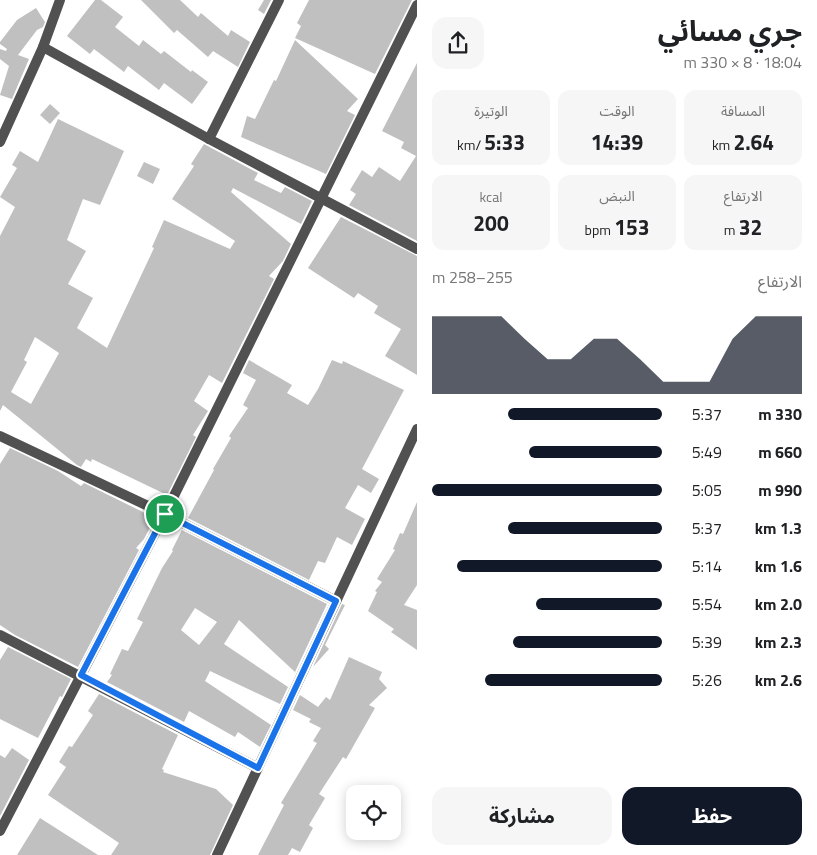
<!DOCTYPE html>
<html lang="ar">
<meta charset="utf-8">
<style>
body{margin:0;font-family:"Titillium Web","Noto Sans Arabic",sans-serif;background:#f6f6f6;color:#202124;direction:rtl;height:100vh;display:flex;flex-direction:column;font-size:19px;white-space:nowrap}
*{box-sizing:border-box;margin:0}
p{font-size:16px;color:#757577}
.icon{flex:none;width:28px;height:28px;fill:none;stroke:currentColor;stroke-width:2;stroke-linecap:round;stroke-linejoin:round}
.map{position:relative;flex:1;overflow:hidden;direction:ltr}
.side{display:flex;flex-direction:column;background:#fff;width:400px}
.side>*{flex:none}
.controls{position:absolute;left:346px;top:785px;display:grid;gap:10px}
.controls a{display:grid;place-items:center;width:55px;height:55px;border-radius:10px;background:#fff;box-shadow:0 2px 12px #0003;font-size:25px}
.pin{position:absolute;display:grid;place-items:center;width:42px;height:42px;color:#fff;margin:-21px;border:2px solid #fff;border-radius:50%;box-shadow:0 1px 5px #0007}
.round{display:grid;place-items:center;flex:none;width:52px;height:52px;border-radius:15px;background:#f6f6f6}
.head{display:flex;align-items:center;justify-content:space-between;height:85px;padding:0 15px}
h1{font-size:28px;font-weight:700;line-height:38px}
.figures{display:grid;grid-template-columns:repeat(3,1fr);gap:8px;height:85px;padding:5px 15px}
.figures div{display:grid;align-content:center;border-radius:12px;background:#f6f6f6;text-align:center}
.figures b{font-size:21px;font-weight:700}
.figures small{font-size:14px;font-weight:400}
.figures p{font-size:14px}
.chart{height:140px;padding:10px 15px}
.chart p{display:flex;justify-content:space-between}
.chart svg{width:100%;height:90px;margin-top:5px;fill:#111827;opacity:.7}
.button{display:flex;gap:10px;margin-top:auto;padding:10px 15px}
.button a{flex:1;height:58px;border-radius:15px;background:#111827;color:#fff;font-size:20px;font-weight:700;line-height:58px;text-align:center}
.button a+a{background:#f6f6f6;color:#202124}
ul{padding:0 15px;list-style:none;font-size:16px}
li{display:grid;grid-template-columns:80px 60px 1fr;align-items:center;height:38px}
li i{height:12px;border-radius:6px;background:#111827}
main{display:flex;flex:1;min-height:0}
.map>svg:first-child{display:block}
.building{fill:#c0c0c0;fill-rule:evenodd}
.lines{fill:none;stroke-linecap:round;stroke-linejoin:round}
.street{stroke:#515151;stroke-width:10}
.route-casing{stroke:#fff;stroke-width:10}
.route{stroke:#1a73e8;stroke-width:6}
</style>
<main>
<section class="side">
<div class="head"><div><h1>جري مسائي</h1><p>18:04 · 8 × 330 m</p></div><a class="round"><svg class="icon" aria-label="share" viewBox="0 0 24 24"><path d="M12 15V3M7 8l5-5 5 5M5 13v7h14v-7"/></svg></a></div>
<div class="figures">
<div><p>المسافة</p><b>2.64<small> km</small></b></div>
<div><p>الوقت</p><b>14:39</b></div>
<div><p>الوتيرة</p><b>5:33<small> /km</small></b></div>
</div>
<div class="figures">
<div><p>الارتفاع</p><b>32<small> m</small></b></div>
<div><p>النبض</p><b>153<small> bpm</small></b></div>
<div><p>kcal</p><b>200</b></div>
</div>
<div class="chart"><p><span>الارتفاع</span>255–258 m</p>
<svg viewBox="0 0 160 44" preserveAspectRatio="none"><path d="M0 44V6L10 6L20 6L30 6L40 17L50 27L60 27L70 17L80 17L90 27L100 38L110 38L120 38L130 17L140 6L150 6L160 6V44z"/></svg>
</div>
<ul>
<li><b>330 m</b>5:37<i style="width:67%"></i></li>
<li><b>660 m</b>5:49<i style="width:58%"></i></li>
<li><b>990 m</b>5:05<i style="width:100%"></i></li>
<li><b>1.3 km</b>5:37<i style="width:67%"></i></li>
<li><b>1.6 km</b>5:14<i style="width:89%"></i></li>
<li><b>2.0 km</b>5:54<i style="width:55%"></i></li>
<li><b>2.3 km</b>5:39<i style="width:65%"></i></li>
<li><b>2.6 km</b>5:26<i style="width:77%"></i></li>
</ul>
<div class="button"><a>حفظ</a><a>مشاركة</a></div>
</section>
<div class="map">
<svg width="417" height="855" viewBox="0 0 417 855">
<rect width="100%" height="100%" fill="#fff"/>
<g class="building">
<polygon points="95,0 101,0 123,17 115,27 139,46 143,40 161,54 164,51 191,72 192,70 208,82 192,104 164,83 159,90 128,66 124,72 94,49 90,54 67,36"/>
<polygon points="141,0 180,0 198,17 201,13 228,36 231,30 250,42 238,67 213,51 208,57 177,30 174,33"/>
<polygon points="264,0 271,0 264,14 258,10"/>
<polygon points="309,0 412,0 375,74 295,38 301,26 297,23"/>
<polygon points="36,8 45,22 43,27 37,30 18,55 29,59 12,99 0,95 9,66 0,59 0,49 6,51 7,49 0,44 0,42 17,20"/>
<polygon points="295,40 358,99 347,111 355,115 326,174 241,137 247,116 255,119 274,80 276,81"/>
<polygon points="417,63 417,241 349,205 356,194 350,190 362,170 372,177 379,167 400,181 416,156 401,148 404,142 382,131"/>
<polygon points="50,104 60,113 50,124 40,115"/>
<path d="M58,119L124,151L100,205L83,199L67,240L86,251L68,284L93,298L77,328L107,348L154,248L152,247L164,220L230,249L235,241L172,199L194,166L191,164L204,144L258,173L254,180L281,193L285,187L312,201L301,224L233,188L231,192L291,244L283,261L269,276L274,279L222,383L209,375L194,401L208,411L193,435L196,437L167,495L92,459L91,462L86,459L81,467L77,465L3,405L0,411V236L15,207L0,197L17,168L12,165L20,151L38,162ZM35,337L59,353L31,404L11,392L27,362L24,360Z"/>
<polygon points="144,162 160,169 153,184 137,176"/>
<polygon points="341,217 417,256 417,375 385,356 401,329 374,313 378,306 358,293 354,298 308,268"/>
<polygon points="249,360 292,385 287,393 308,405 318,389 332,360 342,364 343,361 404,390 362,469 379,479 371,493 358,485 345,508 365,519 352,545 337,537 325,563 318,561 309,580 188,518 214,470 213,469 231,438 229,436 248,408 243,405 256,380 243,373"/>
<polygon points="10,448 58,471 81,486 84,483 155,518 144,539 136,548 139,550 78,667 15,635 0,625 0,464"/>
<polygon points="417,502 417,585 404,605 417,610 417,650 391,632 394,629 368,611 377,592 375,591 382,582 377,579 395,550 393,549 400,533 403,534"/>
<path d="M182,530L327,604L295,672L239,620L224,644L288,687L280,704L210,671L205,681L271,725L260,747L238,732L235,737L189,711L184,722L107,682L112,675L110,674L122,649L128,651L143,622L137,619L162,568L173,551L172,550ZM195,608L217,622L199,645L181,630Z"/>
<polygon points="342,604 345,605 325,645 329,649 313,667"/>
<polygon points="8,647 71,679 62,697 60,696 38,738 0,719 0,660"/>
<polygon points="349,657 382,672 379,679 387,688 369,705 375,708 346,759 343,757 319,794 325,798 309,825 313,828 300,852 292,848 288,855 258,855 284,805 281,803 317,743 313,741 321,728 309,722 311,719 293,710 300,695 318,707 326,697 330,700"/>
<polygon points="99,694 178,735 162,769 164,770 163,772 216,789 233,805 210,855 111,855 119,843 48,795 66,767 59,762 69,746 72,747 93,715 88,711"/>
<polygon points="12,748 29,760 0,816 0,755 5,758"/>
<polygon points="40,818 98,855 17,855"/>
</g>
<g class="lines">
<g class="street">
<polyline points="43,47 209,139 417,249"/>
<polyline points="209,139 279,0"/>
<polyline points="0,142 43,47 60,0"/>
<polyline points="0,436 165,514 336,601"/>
<polyline points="0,635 258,768"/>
<polyline points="0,831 165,514 417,5"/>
<polyline points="217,855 417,429"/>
</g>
</g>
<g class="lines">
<defs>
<polygon id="route" points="165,514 336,601 258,768 81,675"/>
</defs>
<use href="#route" class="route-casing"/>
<use href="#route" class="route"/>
</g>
</svg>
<div class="controls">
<a><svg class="icon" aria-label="locate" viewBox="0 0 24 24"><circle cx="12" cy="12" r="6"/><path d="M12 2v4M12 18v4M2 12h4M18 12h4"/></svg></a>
</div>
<div class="pin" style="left:165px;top:514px;background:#1e9e55"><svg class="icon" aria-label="arrive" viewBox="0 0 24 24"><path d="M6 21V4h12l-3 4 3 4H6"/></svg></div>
</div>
</main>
